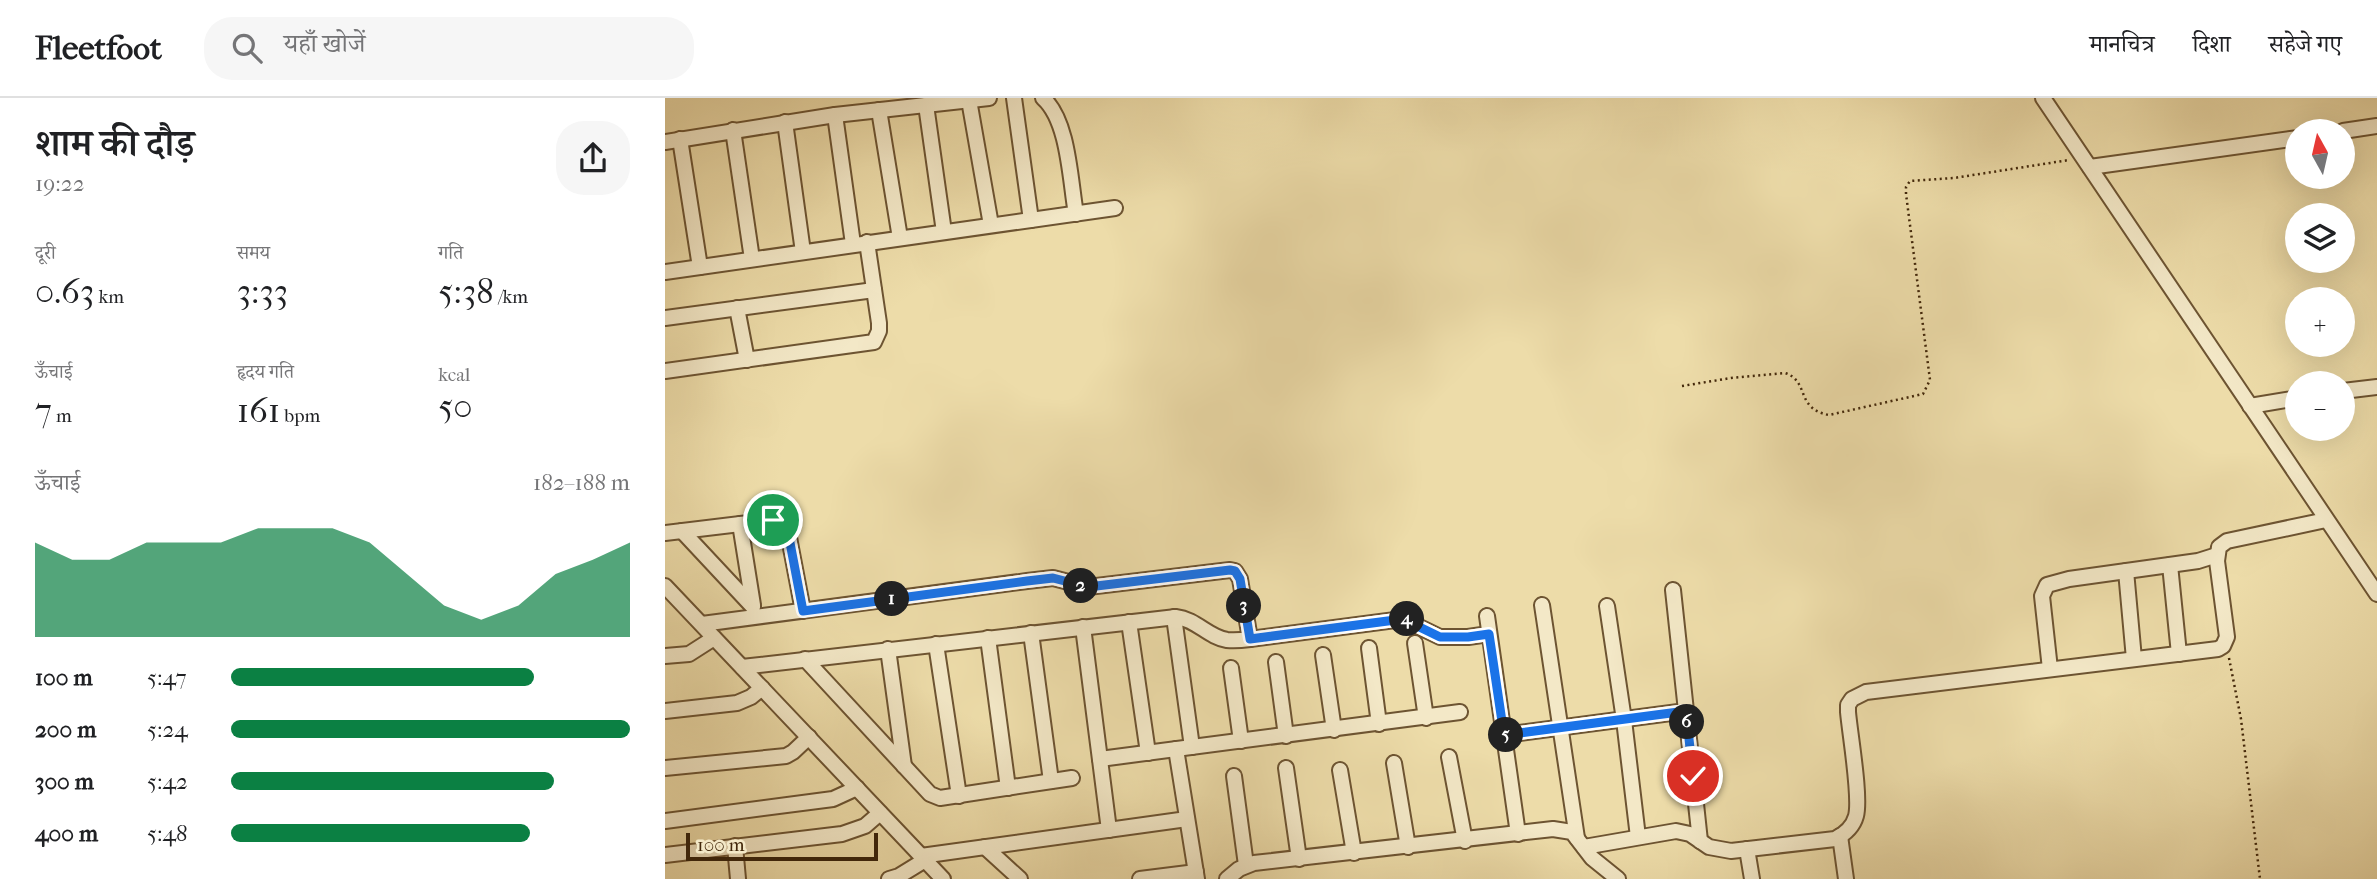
<!DOCTYPE html>
<html lang="hi">
<meta charset="utf-8">
<style>
body{margin:0;font-family:"IM FELL French Canon","Noto Serif Devanagari",serif;background:#f6f6f6;color:#202124;height:100vh;display:flex;flex-direction:column;font-size:26px;white-space:nowrap}
*{box-sizing:border-box;margin:0}
p{font-size:23px;color:#757577}
.icon{flex:none;width:38px;height:38px;fill:none;stroke:currentColor;stroke-width:2;stroke-linecap:round;stroke-linejoin:round}
.map{position:relative;flex:1;overflow:hidden}
.panel{display:flex;flex-direction:column;background:#fff;width:665px}
.panel>*{flex:none}
.needle{width:46px;rotate:352deg}
.tools{position:absolute;left:1620px;top:21px;display:grid;gap:14px}
.tools a{display:grid;place-items:center;width:70px;height:70px;border-radius:50%;background:#fff;box-shadow:0 7px 28px #0002;font-size:35px}
.scale{position:absolute;left:21px;bottom:18px;width:192px;box-sizing:border-box;padding-left:7px;border:4px solid #42270a;border-top:0;font-size:19px;line-height:24px;white-space:nowrap;color:#42270a;-webkit-text-stroke:5px #f3e8c7;paint-order:stroke}
.pin{position:absolute;display:grid;place-items:center;width:60px;height:60px;color:#fff;margin:-30px;border:4px solid #fff;border-radius:50%;box-shadow:0 2px 7px #0007}
.km{position:absolute;width:35px;height:35px;margin:-18px;border-radius:50%;background:#222;color:#fff;font-size:19px;line-height:35px;text-align:center}
.round{display:grid;place-items:center;flex:none;width:74px;height:74px;border-radius:28px;background:#f6f6f6}
.summary{display:flex;align-items:center;justify-content:space-between;height:119px;padding:0 35px}
h1{font-size:38px;font-weight:600;line-height:52px}
.stats{display:grid;grid-template-columns:repeat(3,1fr);gap:10px;height:119px;padding:7px 35px}
.stats div{display:grid;align-content:center}
.stats b{font-size:35px;font-weight:600}
.stats small{font-size:19px;font-weight:400}
.stats p{font-size:19px}
.chart{height:196px;padding:14px 35px}
.chart p{display:flex;justify-content:space-between}
.chart svg{width:100%;height:126px;margin-top:7px;fill:#0b8043;opacity:.7}
ul{padding:0 35px;list-style:none;font-size:23px}
li{display:grid;grid-template-columns:112px 84px 1fr;align-items:center;height:52px}
li i{height:18px;border-radius:9px;background:#0b8043}
header{display:flex;align-items:center;gap:42px;box-sizing:border-box;height:98px;padding:0 35px;background:#fff;border-bottom:2px solid #e0e0e0}
header strong{font-size:33px}
nav{display:flex;gap:38px;margin-inline-start:auto;font-size:24px}
.search{width:490px;height:63px;background:#f6f6f6;display:flex;align-items:center;gap:18px;box-sizing:border-box;padding:0 24px;border-radius:28px;color:#757577;font-size:26px}
main{display:flex;flex:1;min-height:0}
.map>svg:first-child{display:block}
.lines{fill:none;stroke-linecap:round;stroke-linejoin:round}
.minor-casing{stroke:#6d5432;stroke-width:18}
.path{stroke:#42270a;stroke-width:2.5;stroke-dasharray:2 3.5;stroke-linecap:butt}
.minor{stroke:#f3e8c7;stroke-width:14}
.route-casing{stroke:#fff;stroke-width:14}
.route{stroke:#1a73e8;stroke-width:9}
</style>
<header>
<strong>Fleetfoot</strong>
<div class="search"><svg class="icon" aria-label="search" viewBox="0 0 24 24"><circle cx="10" cy="10" r="6"/><path d="M15 15l6 6"/></svg>यहाँ खोजें</div>
<nav><a>मानचित्र</a><a>दिशा</a><a>सहेजे गए</a></nav>
</header>
<main>
<section class="panel">
<div class="summary"><div><h1>शाम की दौड़</h1><p>19:22</p></div><a class="round"><svg class="icon" aria-label="share" viewBox="0 0 24 24"><path d="M12 15V3M7 8l5-5 5 5M5 13v7h14v-7"/></svg></a></div>
<div class="stats">
<div><p>दूरी</p><b>0.63<small> km</small></b></div>
<div><p>समय</p><b>3:33</b></div>
<div><p>गति</p><b>5:38<small> /km</small></b></div>
</div>
<div class="stats">
<div><p>ऊँचाई</p><b>7<small> m</small></b></div>
<div><p>हृदय गति</p><b>161<small> bpm</small></b></div>
<div><p>kcal</p><b>50</b></div>
</div>
<div class="chart"><p><span>ऊँचाई</span>182–188 m</p>
<svg viewBox="0 0 160 44" preserveAspectRatio="none"><path d="M0 44V11L10 17L20 17L30 11L40 11L50 11L60 6L70 6L80 6L90 11L100 22L110 33L120 38L130 33L140 22L150 17L160 11V44z"/></svg>
</div>
<ul>
<li><b>100 m</b>5:47<i style="width:76%"></i></li>
<li><b>200 m</b>5:24<i style="width:100%"></i></li>
<li><b>300 m</b>5:42<i style="width:81%"></i></li>
<li><b>400 m</b>5:48<i style="width:75%"></i></li>
</ul>
</section>
<div class="map">
<svg width="1712" height="781" viewBox="0 0 1712 781">
<rect width="100%" height="100%" fill="#eddca9"/>
<filter id="stains"><feTurbulence type="fractalNoise" baseFrequency=".00286" numOctaves="4"/><feColorMatrix values="0 0 0 0 .2 0 0 0 0 .09 0 0 0 0 .02 0 0 0 .5 -.17"/></filter>
<radialGradient id="worn" r=".72"><stop offset=".6" stop-color="#630" stop-opacity="0"/><stop offset="1" stop-color="#630" stop-opacity=".3"/></radialGradient>
<g class="lines">
<defs>
<g id="minor">
<polyline points="349,0 366,122"/>
<path d="M378,0C404,23 405,83 411,116"/>
<polyline points="1378,0 1712,496"/>
<polyline points="304,2 326,127"/>
<polyline points="261,7 279,134"/>
<polyline points="214,12 235,140"/>
<polyline points="170,17 188,146"/>
<polyline points="120,24 138,154"/>
<polyline points="68,32 87,161"/>
<polyline points="1678,33 1712,28"/>
<polyline points="15,41 35,169"/>
<polyline points="0,44 170,17 324,0"/>
<polyline points="1425,69 1633,40"/>
<polyline points="0,174 450,110"/>
<polyline points="72,210 82,262"/>
<polyline points="0,220 209,192"/>
<polyline points="0,273 209,244 214,233 214,225 202,144"/>
<polyline points="1678,293 1712,289"/>
<polyline points="1585,308 1633,300"/>
<polyline points="75,426 88,507"/>
<polyline points="17,433 88,509"/>
<polyline points="0,435 108,422 119,424 122,429 138,513"/>
<polyline points="1505,467 1514,556"/>
<polyline points="1461,473 1469,561"/>
<polyline points="0,488 278,781"/>
<polyline points="1008,492 1035,743"/>
<polyline points="877,507 912,740"/>
<polyline points="942,508 959,622 973,739"/>
<polyline points="822,518 853,736"/>
<polyline points="509,519 527,649"/>
<polyline points="464,524 483,655"/>
<polyline points="37,526 362,483 388,480 423,489 565,472 570,473 575,481 585,541"/>
<polyline points="418,529 444,732"/>
<polyline points="366,535 386,683"/>
<polyline points="323,540 343,690"/>
<polyline points="750,545 761,620"/>
<polyline points="271,546 294,698"/>
<polyline points="704,550 714,626"/>
<polyline points="223,551 239,668"/>
<polyline points="658,557 669,632"/>
<polyline points="0,558 24,556 49,540"/>
<polyline points="140,561 265,696 275,700 407,680"/>
<polyline points="611,564 621,638"/>
<path d="M77,569L511,519C531,521 543,539 562,542C570,543 578,542 585,541L738,521L775,539H803L824,536"/>
<polyline points="566,570 576,643"/>
<polyline points="1385,571 1377,498 1382,487 1404,481 1533,463 1552,457"/>
<polyline points="0,613 72,605 86,599 97,590"/>
<polyline points="839,637 1021,613"/>
<polyline points="511,651 532,781"/>
<polyline points="784,659 800,743"/>
<polyline points="435,661 795,614"/>
<polyline points="729,665 743,749"/>
<polyline points="0,670 121,658 128,654 144,639"/>
<polyline points="621,670 634,761"/>
<polyline points="675,672 689,755"/>
<polyline points="569,678 581,767"/>
<polyline points="0,723 168,701 192,690"/>
<polyline points="1175,738 1181,781"/>
<polyline points="70,748 73,781"/>
<polyline points="320,749 355,781"/>
<path d="M919,749L1011,733L1025,736L1044,749L1066,753L1170,741C1180,736 1188,729 1191,718C1196,699 1185,637 1183,614V607L1187,601L1201,594L1553,551L1558,548L1562,539L1552,463L1554,449L1562,443L1661,422"/>
<polyline points="1082,751 1087,781"/>
<polyline points="0,757 177,736 200,728 215,715"/>
<polyline points="256,758 522,721"/>
<polyline points="224,781 234,778 260,762"/>
<polyline points="475,781 531,774"/>
<polyline points="562,781 574,771 589,765 888,731 907,734 927,760 953,781"/>
</g>
</defs>
<use href="#minor" class="minor-casing"/>
<g class="path">
<path d="M1017,288L1066,280L1120,275C1145,283 1130,311 1164,317L1258,296L1265,282L1241,96V89L1245,83L1289,80L1404,62"/>
<polyline points="1564,560 1576,621 1595,781"/>
</g>
<use href="#minor" class="minor"/>
</g>
<g class="lines">
<defs>
<polyline id="route" points="108,422 119,424 122,429 138,513 362,483 388,480 423,489 565,472 570,473 575,481 585,541 738,521 775,539 803,539 824,536 839,637 1021,613 1028,678"/>
</defs>
<use href="#route" class="route-casing"/>
<use href="#route" class="route"/>
</g>
<rect width="100%" height="100%" filter="url(#stains)"/>
<rect width="100%" height="100%" fill="url(#worn)"/>
</svg>
<div class="tools">
<a><svg class="needle" viewBox="-14 -14 28 28"><path d="M0-13l5 13h-10z" fill="#e53935"/><path d="M0 13l5-13h-10z" fill="#757577"/></svg></a>
<a><svg class="icon" aria-label="layers" viewBox="0 0 24 24"><path d="M12 4l9 5-9 5-9-5zM3 14l9 5 9-5"/></svg></a>
<a>+</a>
<a>−</a>
</div>
<div class="scale">100 m</div>
<div class="pin" style="left:108px;top:422px;background:#1e9e55"><svg class="icon" aria-label="arrive" viewBox="0 0 24 24"><path d="M6 21V4h12l-3 4 3 4H6"/></svg></div>
<div class="pin" style="left:1028px;top:678px;background:#d93025"><svg class="icon" aria-label="check" viewBox="0 0 24 24"><path d="M5 12l5 5 9-10"/></svg></div>
<b class="km" style="left:227px;top:501px">1</b>
<b class="km" style="left:416px;top:488px">2</b>
<b class="km" style="left:579px;top:508px">3</b>
<b class="km" style="left:742px;top:521px">4</b>
<b class="km" style="left:841px;top:637px">5</b>
<b class="km" style="left:1022px;top:624px">6</b>
</div>
</main>
